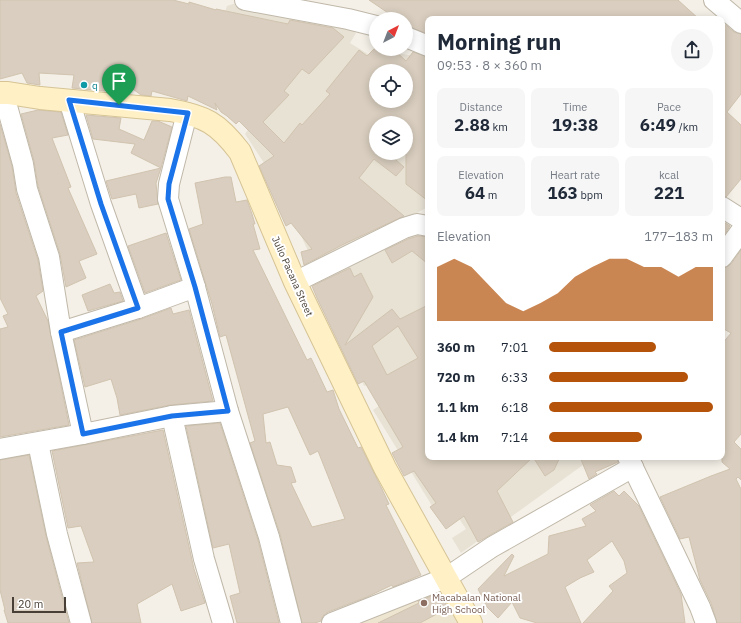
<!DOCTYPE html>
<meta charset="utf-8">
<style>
body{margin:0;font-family:"IBM Plex Sans",sans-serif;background:#f6f6f7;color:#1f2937;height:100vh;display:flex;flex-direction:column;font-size:15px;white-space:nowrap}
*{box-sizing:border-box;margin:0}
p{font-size:13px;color:#747a83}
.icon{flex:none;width:22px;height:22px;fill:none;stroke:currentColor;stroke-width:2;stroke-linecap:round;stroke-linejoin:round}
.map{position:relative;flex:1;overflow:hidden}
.sheet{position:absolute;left:425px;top:16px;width:300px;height:444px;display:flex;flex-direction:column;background:#fff;border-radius:8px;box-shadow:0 2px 10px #0003}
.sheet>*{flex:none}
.needle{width:26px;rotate:42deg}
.buttons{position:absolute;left:369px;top:12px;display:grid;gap:8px}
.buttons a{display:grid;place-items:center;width:44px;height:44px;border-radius:50%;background:#fff;box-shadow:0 2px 10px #0003;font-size:20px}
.scale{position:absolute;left:12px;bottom:10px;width:54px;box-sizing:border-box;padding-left:4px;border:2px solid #484036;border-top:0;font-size:11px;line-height:14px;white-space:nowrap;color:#484036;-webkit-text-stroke:3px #fff;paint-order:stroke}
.pin{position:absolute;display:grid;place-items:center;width:34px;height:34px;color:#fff;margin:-41px -17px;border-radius:50% 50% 50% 0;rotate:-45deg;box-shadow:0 0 4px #0007}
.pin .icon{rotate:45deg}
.round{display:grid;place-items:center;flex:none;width:42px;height:42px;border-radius:21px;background:#f6f6f7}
.headline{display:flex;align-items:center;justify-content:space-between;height:68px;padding:0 12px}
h1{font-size:22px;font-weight:800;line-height:30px}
.stats{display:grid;grid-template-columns:repeat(3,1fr);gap:6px;height:68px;padding:4px 12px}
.stats div{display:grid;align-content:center;border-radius:8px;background:#f6f6f7;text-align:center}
.stats b{font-size:17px;font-weight:800}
.stats small{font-size:11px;font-weight:400}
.stats p{font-size:11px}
.chart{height:112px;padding:8px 12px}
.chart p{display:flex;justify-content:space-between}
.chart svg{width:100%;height:72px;margin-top:4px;fill:#b45309;opacity:.7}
ul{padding:0 12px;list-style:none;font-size:13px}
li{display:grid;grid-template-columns:64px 48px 1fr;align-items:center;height:30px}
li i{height:10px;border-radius:5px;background:#b45309}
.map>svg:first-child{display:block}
.residential{fill:#e8e2d5;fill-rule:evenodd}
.education{fill:#eee5d0}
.building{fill:#d9cebf;stroke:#d1c3af;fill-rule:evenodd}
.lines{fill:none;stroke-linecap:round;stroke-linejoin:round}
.street-casing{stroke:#c0b8a9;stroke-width:22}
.secondary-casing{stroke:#d6c495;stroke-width:24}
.street{stroke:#fff;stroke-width:20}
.secondary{stroke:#fff0c6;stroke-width:22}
.route-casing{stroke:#fff;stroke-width:8}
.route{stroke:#1a73e8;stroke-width:5}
.culture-dot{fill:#0f9aa8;stroke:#fff;stroke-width:1.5}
.education-dot{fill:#8d6e63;stroke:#fff;stroke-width:1.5}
.labels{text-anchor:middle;stroke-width:4;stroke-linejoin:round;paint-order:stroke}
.culture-label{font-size:10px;fill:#0d838f;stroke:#fff;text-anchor:start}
.street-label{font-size:10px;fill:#484036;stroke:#fff}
.education-label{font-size:10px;fill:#785e54;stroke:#fff;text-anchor:start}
</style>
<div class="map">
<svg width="741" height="623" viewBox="0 0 741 623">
<rect width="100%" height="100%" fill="#f4f0e7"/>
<g class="residential">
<path d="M242,1L333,16L356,33L350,43L371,56L376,49H394L402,54L428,58V209L426,208L371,238L314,264L276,181L245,134L250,127L241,117L235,123L204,96V74L227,6ZM376,71H406V101H376ZM376,123H406V153H376Z"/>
<polygon points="428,227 428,457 594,457 461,553 452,538 466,529 456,514 442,522 373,410 386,401 372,383 364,386 316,272"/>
</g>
<polygon class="education" points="442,583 461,623 351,623"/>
<g class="building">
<path d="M0,0H173L189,4V2L216,10V9L288,24L290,20L333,28L344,37L309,74L302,69L284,91L289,95L263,122L284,143L300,123L302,125L330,94L326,91L359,50L367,56L374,49H393L406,61L413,52L428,57V201L406,184V123H376V153H388L404,167L396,176L374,159L359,178L404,216L342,245L304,265L301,252L312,249L291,223L286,226L259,166L274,156L239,121L236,124L227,116L221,112L215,103L217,110L188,96L187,101L152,91L151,96L141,95L118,78L105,91L72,88L74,75L39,73L40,85L27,83L22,73L0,79ZM376,71H406V101H376Z"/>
<polygon points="369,0 678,0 699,19 428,19 428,34 407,26 406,19 397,19"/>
<polygon points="722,22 734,32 741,34 741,94 727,112 741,125 741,179 726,197 722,196"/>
<polygon points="38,110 61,112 68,135 52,138 71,187 68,188 97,254 79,261 86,278 66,287 60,254 38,186 34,161 21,114"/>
<polygon points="86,115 121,118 119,129 144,140 152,121 158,121 172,127 161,168 131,153 135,144 93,139"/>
<polygon points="0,124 12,166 16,193 38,260 43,291 36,296 48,321 69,425 0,437 0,329 8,327 3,316 8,314 0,298"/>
<polygon points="161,168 156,183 158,204 139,208 136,194 112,199 106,181"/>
<path d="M225,177H231L236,202L247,200L252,214L255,224H253L260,249L253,250L307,360L311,358L327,392L333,390L339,409L358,448L361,447L381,487L389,504L386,505L421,575L393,587L392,585L367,597L328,612L323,616L321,621L315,623H302L280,534L250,443L255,441L226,335L220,337L212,304L189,229L203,224L195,183ZM288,407L310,455L318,451L345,519L312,527L291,483L296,482L291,467L277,465L270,442L266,443L263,414Z"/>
<polygon points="722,221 730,226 722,238"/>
<polygon points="166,233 181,280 145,293 128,246"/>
<polygon points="418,236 428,237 428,264 412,251 392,263 385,250 408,239"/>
<polygon points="741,250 741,434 734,442 741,449 741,480 738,477 736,479 741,489 741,623 717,623 711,603 700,580 689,537 680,539 660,497 711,476 730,469 722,462 722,344 731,333 722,328 722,268 727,267 731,264"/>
<path d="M350,268L354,277L361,273L373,297L345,345L392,309L400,319L428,305V457H560L554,470L545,476L533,457L497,491L513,522L478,542L464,516L446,529L430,507L436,503L414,471L404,476L392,453L403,447L364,381L358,384L317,298L312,286ZM398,326L418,358L387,375L372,346Z"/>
<polygon points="110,284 114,293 120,292 123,301 88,311 82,295"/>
<polygon points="171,308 173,314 189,310 213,401 170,405 120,415 117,398 111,379 85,387 74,340 141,319"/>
<polygon points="220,423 258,540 279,623 237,623 230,596 240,593 229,544 213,548 186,426"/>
<polygon points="163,430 194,569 205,603 181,611 172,584 137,604 141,623 92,623 77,563 94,562 81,526 68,528 52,451"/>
<polygon points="29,455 46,536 69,623 8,623 4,610 5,610 0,590 0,460"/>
<polygon points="580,457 617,457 618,462 595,472 597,474 589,479"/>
<polygon points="614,491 619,496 624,491 639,506 681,594 685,623 583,623 613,591 609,586 627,573 624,561 612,541 587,560 594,572 580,578 565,587 581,623 537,623 520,618 512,602 498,618 487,607 478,589 512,554 514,556 504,576 548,554 549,536 586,526 582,519 596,511 590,505"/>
<polygon points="440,593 448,608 420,623 378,623 419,603 418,601"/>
</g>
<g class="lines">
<defs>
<g id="street">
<polyline points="245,0 348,19 376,26"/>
<polyline points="714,0 741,23"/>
<polyline points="406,37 428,46"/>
<polyline points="3,92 23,164 27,189 49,257 61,332 83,434"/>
<polyline points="69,100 101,204 138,308"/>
<polyline points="187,113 169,184 168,199 195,287"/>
<polyline points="722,207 741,219"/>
<polyline points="722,257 741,231"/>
<polyline points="295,282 404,228 417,224 428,226"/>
<polyline points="61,332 138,308 195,287 228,411 269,537 291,623"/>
<polyline points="172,416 204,559 223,623"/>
<polyline points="38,443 57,534 81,623"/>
<polyline points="0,449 83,434 172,416 228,411"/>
<polyline points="628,457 700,607 706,623"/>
<polyline points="332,623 446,578 492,547 633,467"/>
</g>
<path id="secondary" d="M0,93H8L40,98L170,110C205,116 218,123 240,152L295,282L385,468L471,623"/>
</defs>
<use href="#street" class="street-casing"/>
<use href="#secondary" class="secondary-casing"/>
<use href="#street" class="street"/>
<use href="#secondary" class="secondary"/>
</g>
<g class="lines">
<defs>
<polygon id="route" points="69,100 188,113 169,184 168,199 195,287 228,411 172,416 83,434 61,332 138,308 101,204"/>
</defs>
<use href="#route" class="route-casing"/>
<use href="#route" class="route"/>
</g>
<circle class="culture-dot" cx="84" cy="85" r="4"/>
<circle class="education-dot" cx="424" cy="603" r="4"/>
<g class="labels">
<g class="culture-label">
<text x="92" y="89">q</text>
</g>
<g class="street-label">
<text transform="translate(293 276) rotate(66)" y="4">Julio Pacana Street</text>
</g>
<g class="education-label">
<text x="432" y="601">Macabalan National<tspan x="432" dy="12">High School</tspan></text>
</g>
</g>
</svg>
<div class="buttons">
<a><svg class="needle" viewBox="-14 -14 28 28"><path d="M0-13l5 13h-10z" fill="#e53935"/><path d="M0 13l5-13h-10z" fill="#747a83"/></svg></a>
<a><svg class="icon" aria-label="locate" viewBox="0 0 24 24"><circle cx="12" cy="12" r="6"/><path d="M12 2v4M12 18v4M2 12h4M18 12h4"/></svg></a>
<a><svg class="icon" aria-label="layers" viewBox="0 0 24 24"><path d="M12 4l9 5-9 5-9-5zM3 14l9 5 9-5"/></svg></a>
</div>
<div class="scale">20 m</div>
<div class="pin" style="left:119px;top:105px;background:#1e9e55"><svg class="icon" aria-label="arrive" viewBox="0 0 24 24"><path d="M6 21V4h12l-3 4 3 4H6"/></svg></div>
<section class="sheet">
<div class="headline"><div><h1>Morning run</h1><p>09:53 · 8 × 360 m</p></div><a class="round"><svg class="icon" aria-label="share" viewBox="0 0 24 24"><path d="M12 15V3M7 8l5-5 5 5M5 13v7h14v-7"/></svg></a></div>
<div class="stats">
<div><p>Distance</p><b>2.88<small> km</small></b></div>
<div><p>Time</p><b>19:38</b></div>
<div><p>Pace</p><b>6:49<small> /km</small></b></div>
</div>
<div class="stats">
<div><p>Elevation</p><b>64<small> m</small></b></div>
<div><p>Heart rate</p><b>163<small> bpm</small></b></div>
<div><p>kcal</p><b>221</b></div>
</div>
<div class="chart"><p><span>Elevation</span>177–183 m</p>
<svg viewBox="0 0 160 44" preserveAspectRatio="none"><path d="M0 44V11L10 6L20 11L30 22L40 33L50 38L60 33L70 27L80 17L90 11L100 6L110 6L120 11L130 11L140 17L150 11L160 11V44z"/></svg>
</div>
<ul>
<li><b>360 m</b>7:01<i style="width:65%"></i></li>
<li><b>720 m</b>6:33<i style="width:85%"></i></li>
<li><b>1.1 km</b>6:18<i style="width:100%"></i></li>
<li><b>1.4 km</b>7:14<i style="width:57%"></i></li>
</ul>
</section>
</div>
